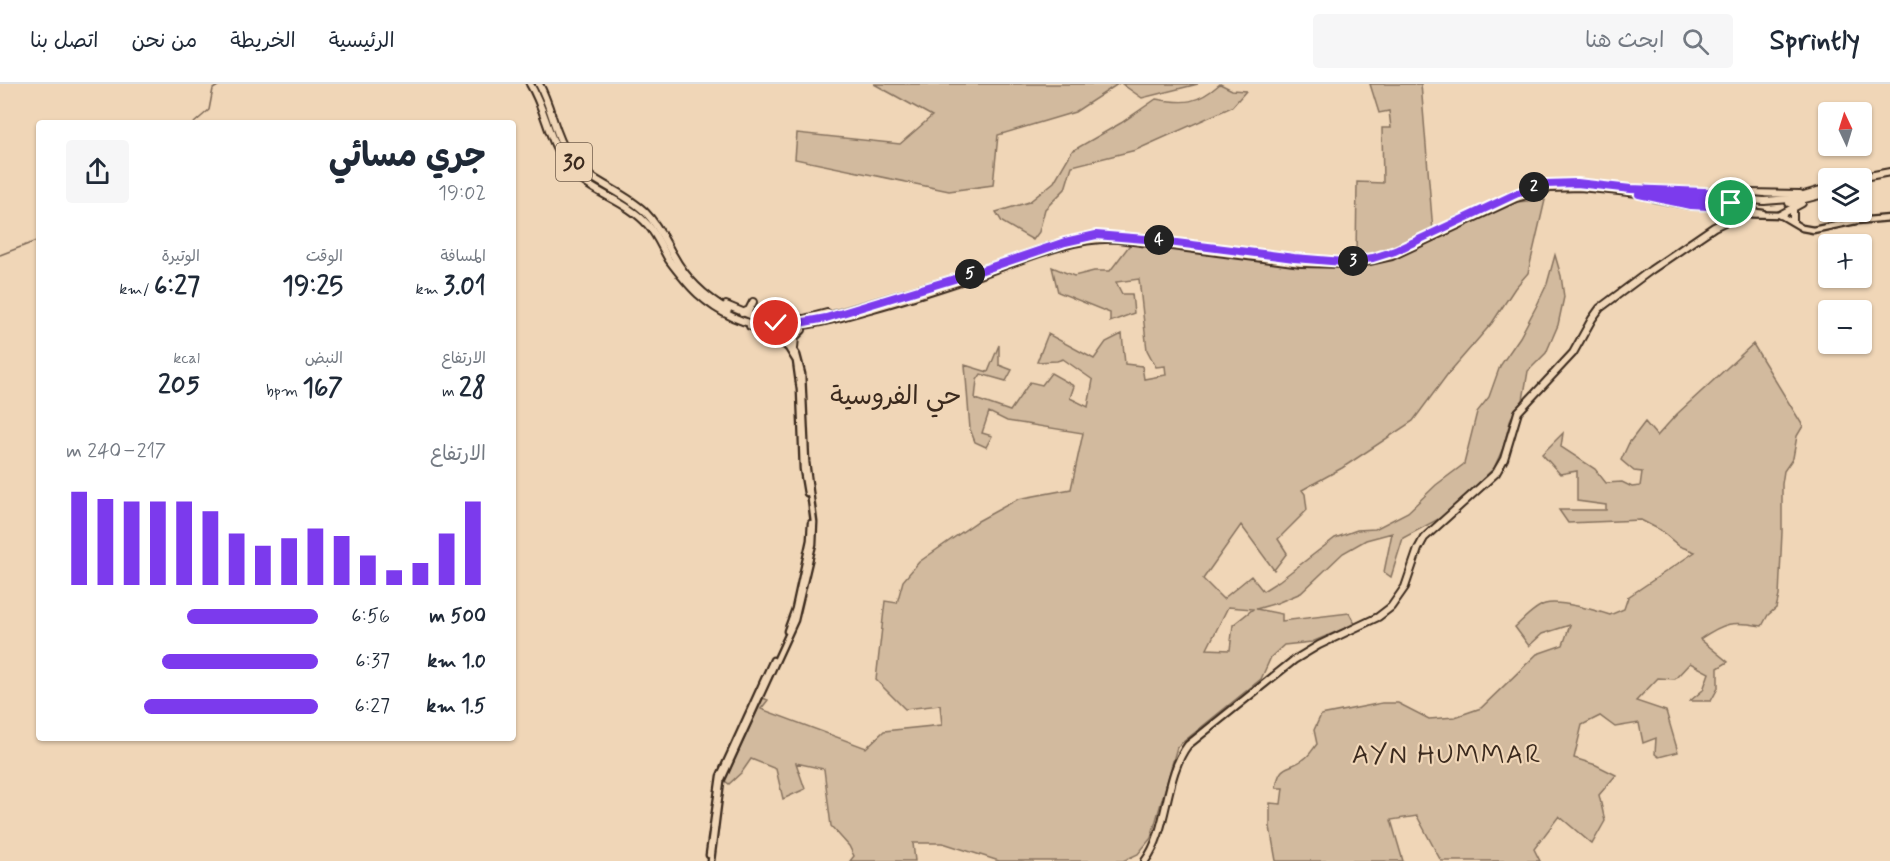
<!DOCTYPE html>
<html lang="ar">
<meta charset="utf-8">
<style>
body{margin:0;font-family:Mynerve,"Playpen Sans Arabic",sans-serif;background:#f6f6f7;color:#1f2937;direction:rtl;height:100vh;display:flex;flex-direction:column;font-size:22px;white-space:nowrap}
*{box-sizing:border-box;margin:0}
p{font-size:20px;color:#747a83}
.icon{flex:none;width:33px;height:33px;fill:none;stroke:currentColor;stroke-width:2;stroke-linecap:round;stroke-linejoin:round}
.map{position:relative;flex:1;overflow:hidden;direction:ltr}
.panel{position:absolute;left:36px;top:36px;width:480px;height:621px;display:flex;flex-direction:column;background:#fff;border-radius:6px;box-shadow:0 2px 4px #0004;direction:rtl}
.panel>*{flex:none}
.needle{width:39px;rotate:356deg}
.fabs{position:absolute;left:1818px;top:18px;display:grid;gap:12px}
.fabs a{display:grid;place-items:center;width:54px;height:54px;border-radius:6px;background:#fff;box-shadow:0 2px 4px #0004;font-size:30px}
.pin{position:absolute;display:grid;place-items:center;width:51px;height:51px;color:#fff;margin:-26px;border:3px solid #fff;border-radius:50%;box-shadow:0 2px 6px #0007}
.km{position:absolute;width:30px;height:30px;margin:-15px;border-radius:50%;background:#222;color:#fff;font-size:16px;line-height:30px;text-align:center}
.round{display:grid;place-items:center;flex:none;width:63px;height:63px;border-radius:6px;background:#f6f6f7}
.summary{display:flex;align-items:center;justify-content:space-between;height:102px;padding:0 30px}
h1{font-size:33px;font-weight:700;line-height:45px}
.figures{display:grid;grid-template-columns:repeat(3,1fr);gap:9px;height:102px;padding:6px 30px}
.figures div{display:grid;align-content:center}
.figures b{font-size:26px;font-weight:700}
.figures small{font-size:16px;font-weight:400}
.figures p{font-size:16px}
.chart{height:168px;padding:12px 30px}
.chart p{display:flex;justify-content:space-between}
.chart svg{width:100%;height:108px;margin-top:6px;stroke:#7c3aed;stroke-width:6}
ul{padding:0 30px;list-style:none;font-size:20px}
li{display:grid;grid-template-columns:96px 72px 1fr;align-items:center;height:45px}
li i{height:15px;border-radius:8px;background:#7c3aed}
header{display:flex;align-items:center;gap:36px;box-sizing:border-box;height:84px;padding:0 30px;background:#fff;border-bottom:2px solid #e0e1e3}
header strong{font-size:28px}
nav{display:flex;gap:33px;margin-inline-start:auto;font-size:21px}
.search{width:420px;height:54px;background:#f6f6f7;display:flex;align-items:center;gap:15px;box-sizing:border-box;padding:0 21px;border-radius:6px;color:#747a83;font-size:22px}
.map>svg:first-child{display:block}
.green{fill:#d2ba9e;stroke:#86725e;stroke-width:1.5;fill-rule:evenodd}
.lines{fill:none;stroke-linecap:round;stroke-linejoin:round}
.stream{stroke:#7c6856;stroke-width:1.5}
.minor-casing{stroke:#3b2a1e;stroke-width:9}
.major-casing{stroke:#3b2a1e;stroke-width:10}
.minor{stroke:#f0d6b7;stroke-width:4.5}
.major{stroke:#f0d6b7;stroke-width:6}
.major-bridge-casing{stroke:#3b2a1e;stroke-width:10;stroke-linecap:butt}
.major-bridge{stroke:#f0d6b7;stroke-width:6}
.route-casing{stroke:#fff;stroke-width:12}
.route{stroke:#7c3aed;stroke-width:8}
.labels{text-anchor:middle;stroke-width:4.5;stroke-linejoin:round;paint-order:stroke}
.shield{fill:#f0d6b7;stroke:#715e4c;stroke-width:1.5}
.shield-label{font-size:22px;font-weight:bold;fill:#3b2a1e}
.neighbourhood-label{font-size:26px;fill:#3b2a1e;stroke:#f0d6b7}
.quarter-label{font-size:27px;letter-spacing:1.5px;fill:#3b2a1e;stroke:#f0d6b7}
</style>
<header>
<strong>Sprintly</strong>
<div class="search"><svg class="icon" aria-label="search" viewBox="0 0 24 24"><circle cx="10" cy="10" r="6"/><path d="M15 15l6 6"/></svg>ابحث هنا</div>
<nav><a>الرئيسية</a><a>الخريطة</a><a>من نحن</a><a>اتصل بنا</a></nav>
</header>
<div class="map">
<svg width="1890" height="777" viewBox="0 0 1890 777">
<rect width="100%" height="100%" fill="#f0d6b7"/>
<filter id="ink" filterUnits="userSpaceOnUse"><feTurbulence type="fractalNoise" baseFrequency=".0167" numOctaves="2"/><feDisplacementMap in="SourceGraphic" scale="12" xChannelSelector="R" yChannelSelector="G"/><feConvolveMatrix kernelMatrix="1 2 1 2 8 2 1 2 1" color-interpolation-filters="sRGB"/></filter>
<g filter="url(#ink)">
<g class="green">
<polygon points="874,0 1118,0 1075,28 998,51 993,101 949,107 795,75 797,49 900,60 932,32"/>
<polygon points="1122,0 1198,0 1142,14"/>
<path d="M1220,0L1232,6L1246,7L1232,23L1136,66L1072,82L1065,105L1045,125L1039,148L1033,156L1002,138L996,128L1029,118L1054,98L1072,67L1121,39L1156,15C1185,20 1197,20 1220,0Z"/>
<path d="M1370,0H1421L1433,147L1456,133L1500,119L1545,116L1528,189L1515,204L1492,239L1447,291L1413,337L1342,384L1302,406L1305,410L1307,426L1278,455L1287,469L1274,486L1241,441L1203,495L1223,515L1251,492L1263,507L1279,497L1335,454L1357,446L1375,445L1408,428L1436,401L1464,380L1477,328L1489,313L1500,282L1520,253L1537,221L1547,200L1555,171L1561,192L1564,213L1558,241L1546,269L1528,287L1523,316L1511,334L1503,364L1494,384L1446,431L1403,454L1391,493L1384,488L1392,449L1366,456L1343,469L1301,509L1277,519L1256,525L1282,530V537L1349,529L1355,540L1312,558L1284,561L1271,573L1261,595L1177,663L1151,754L1138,770L1123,777H999L943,759H913L915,777H850L854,772L849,762L831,742L824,685L796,679L805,705L783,715L776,685L751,675L742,688L729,700L725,697L763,614L768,616L761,625L866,664L884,647L942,641L940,621L905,625L876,596L885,517L897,519L903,497L919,478L978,437L1018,415L1071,405L1083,349L1007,337L989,328L982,349L992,352L986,363L975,358L970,345L965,281L988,288L999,261V281L1012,286L1006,297L981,290L977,296L975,315L1010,327L1030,298L1042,301L1051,289L1074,302L1070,314L1088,323L1093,296L1063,275L1057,277L1037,278L1048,250L1094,275L1106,258L1122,250L1125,280L1142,282L1144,295L1166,291L1165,282L1156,283L1147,266L1139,195L1116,198L1122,210H1132L1134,229L1110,238V229L1058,208L1052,183L1074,192L1094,187H1110L1135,154L1333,174L1356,172L1357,98L1383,99L1382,44H1391L1389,27L1379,29ZM1228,523L1253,525L1233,541L1230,566L1207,565Z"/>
<path d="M1753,260L1803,342L1797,352L1793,374L1784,387L1782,400V448L1779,512L1776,524L1768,531L1762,542C1732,537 1725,538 1700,555L1728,578L1718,584V604L1711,617H1690L1703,606L1709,589L1690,579L1675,595L1658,594L1636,617L1666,627L1678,668L1659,673L1655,670L1656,654L1643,659L1639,639L1615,643L1600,632L1582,641L1574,674L1596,681L1616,691L1599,711L1605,737L1592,760L1559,732L1534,765L1540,777H1441L1417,732L1391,736L1403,777H1276L1270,743V719L1281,720L1283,704H1276C1280,678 1288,687 1304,675C1309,672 1313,665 1317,660L1314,646L1321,631L1382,619H1398L1429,635L1455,633L1481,624L1537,570L1563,561L1570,541L1542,550L1529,562L1515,543C1523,536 1534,523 1545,520C1560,516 1594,526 1610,531L1624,525L1628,513L1695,468L1679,462L1660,446L1641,436L1568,439L1559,426H1606V421L1577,417V387L1560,390L1542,370L1563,349L1561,363L1595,385L1606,399L1622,398L1632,403L1640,402L1642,388L1634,387L1621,376L1629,359L1645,338L1657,352L1677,330Z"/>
</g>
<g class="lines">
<g class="stream">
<polyline points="194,39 209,26 213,5 221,0"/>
<polyline points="0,171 39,156"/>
</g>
<defs>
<g id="minor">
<polyline points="1751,121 1756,128 1763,129"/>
<polyline points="1741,130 1780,131 1802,144 1813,146 1856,137 1890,134"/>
<polyline points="771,250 788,264 796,277 800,306 803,385 807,409"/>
<polyline points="787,547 795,525 810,456 811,439"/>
<polyline points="709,771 720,692 773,576"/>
<polyline points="711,777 721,697 795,536 813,460 814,438 806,378 802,290 797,271 780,246"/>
</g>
<g id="major">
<path d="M530,0C547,27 548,61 571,86C592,110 626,116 648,141C657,151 662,164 669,176C678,188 687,200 698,210C753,260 808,243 870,225C903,216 937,205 970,194C1016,179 1069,152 1118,155L1301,179L1346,180L1365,178L1392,172L1516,114L1550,104L1580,103L1716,117"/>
<path d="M539,0C552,23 554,50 569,72C589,99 623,106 646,129C658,141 665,157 673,171C686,195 705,213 728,226"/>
<polyline points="1858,94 1890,88"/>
<circle cx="1738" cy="118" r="13"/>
<polyline points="1644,106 1728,109"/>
<polyline points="1748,109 1800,110"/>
<polyline points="1654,114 1690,121 1726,123"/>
<polyline points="1764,117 1790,115 1828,104"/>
<polyline points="1789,119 1828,109"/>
<polyline points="1793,123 1793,137"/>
<polyline points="1780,131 1802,119"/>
<polyline points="972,190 1056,161"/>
<polyline points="726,221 762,236"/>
<polyline points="742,229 749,226 753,218"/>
<polyline points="822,234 962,193"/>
<polyline points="777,235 804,235 827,229"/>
<polyline points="750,242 762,247"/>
<polyline points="776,247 792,247"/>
<polyline points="794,264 795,253 802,246"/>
<path d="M1145,777C1169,745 1164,692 1188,661L1294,576L1319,561L1378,533L1391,523L1405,503L1418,465L1424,454L1496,389L1504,375L1518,328L1573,269L1592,235L1600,224L1651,186L1714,143L1739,131"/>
</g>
</defs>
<use href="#minor" class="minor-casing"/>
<use href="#major" class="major-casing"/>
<use href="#minor" class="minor"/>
<use href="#major" class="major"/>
<defs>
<polyline id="major-bridge" points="1715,113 1764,117"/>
</defs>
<use href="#major-bridge" class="major-bridge-casing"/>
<use href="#major-bridge" class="major-bridge"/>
</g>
</g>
<g class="lines" filter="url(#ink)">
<defs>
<path id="route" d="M776,239H799L826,234L971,190L1065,158L1096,151L1145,155L1294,174L1343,178L1373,174L1395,167L1518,109L1546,100L1577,99L1631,105L1728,109C1725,114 1725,118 1726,123L1690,121L1639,110C1670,112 1700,115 1731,119"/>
</defs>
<use href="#route" class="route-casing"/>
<use href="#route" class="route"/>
</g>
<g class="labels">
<rect class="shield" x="556" y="59" width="36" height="38" rx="4.5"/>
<g class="shield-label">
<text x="574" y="86">30</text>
</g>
<g class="neighbourhood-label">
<text x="896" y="320">حي الفروسية</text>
</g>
<g class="quarter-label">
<text x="1447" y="679">AYN HUMMAR</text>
</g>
</g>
</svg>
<div class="fabs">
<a><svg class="needle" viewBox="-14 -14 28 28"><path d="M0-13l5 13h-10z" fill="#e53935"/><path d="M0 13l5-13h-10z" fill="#747a83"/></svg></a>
<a><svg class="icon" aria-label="layers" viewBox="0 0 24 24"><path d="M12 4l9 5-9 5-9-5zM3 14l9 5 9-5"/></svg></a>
<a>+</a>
<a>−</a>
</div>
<div class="pin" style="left:1731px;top:119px;background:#1e9e55"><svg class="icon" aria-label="arrive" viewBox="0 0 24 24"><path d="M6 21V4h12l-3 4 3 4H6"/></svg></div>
<div class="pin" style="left:776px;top:239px;background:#d93025"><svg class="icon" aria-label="check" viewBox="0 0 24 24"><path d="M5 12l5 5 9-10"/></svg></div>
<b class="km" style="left:1534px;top:103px">2</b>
<b class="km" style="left:1353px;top:177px">3</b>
<b class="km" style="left:1159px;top:156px">4</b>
<b class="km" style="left:970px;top:190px">5</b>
<section class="panel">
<div class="summary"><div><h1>جري مسائي</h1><p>19:02</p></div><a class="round"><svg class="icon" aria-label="share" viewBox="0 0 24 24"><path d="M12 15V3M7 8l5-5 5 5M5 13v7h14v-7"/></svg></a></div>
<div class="figures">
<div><p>المسافة</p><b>3.01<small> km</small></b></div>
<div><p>الوقت</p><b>19:25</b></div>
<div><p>الوتيرة</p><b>6:27<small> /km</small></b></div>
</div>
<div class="figures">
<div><p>الارتفاع</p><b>28<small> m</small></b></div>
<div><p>النبض</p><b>167<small> bpm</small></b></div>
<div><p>kcal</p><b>205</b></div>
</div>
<div class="chart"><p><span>الارتفاع</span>217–240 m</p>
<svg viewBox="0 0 160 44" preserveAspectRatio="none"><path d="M5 44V6M15 44V9M25 44V10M35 44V10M45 44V10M55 44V14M65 44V23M75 44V28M85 44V25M95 44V21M105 44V24M115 44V32M125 44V38M135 44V35M145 44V23M155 44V10"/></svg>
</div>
<ul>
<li><b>500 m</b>6:56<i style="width:52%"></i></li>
<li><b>1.0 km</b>6:37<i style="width:62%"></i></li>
<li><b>1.5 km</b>6:27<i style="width:69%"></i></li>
</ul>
</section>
</div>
